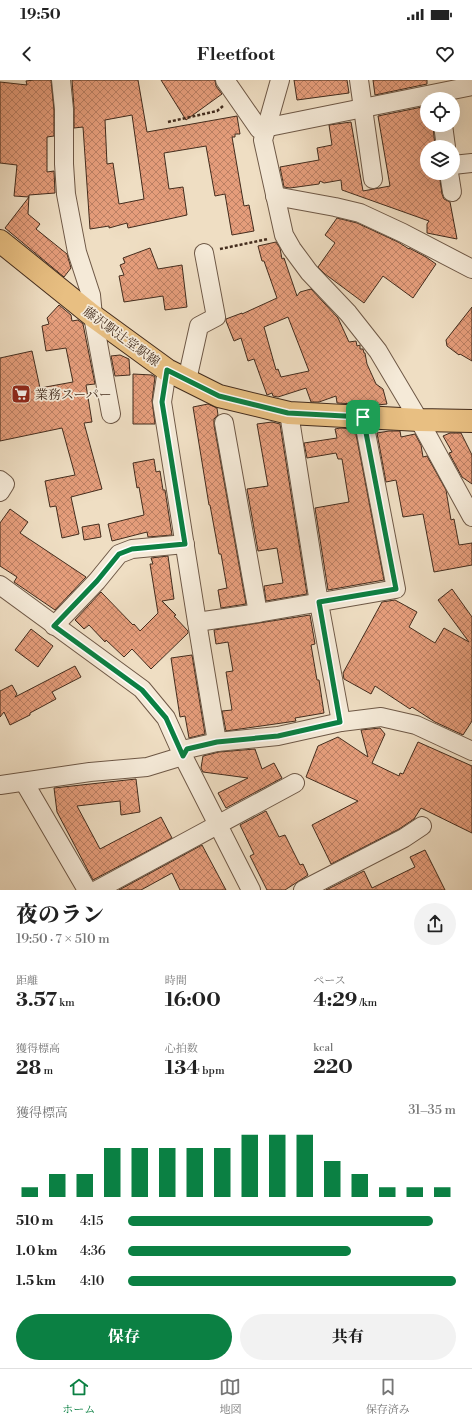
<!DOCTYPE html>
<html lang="ja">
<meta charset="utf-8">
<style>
body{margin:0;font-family:"Libre Bodoni","Noto Serif JP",serif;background:#f2f2f2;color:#222;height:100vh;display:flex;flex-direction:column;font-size:15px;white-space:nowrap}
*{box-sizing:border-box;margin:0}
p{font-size:13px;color:#767676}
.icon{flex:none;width:22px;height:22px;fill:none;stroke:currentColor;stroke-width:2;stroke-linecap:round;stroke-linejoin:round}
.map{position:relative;height:810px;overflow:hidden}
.sheet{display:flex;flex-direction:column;background:#fff;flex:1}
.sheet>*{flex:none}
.tools{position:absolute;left:420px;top:12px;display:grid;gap:8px}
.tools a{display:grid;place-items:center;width:40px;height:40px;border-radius:50%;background:#fff;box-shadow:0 4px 16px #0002;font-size:20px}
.pin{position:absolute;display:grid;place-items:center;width:34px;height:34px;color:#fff;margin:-17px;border-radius:8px;box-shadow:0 2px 6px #0006}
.round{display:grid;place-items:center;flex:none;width:42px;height:42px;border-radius:21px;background:#f2f2f2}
.overview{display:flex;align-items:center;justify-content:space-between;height:68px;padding:0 16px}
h1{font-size:22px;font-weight:800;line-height:30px}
.stats{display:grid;grid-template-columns:repeat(3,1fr);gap:6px;height:68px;padding:4px 16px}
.stats div{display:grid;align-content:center}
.stats b{font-size:20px;font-weight:800}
.stats small{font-size:11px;font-weight:400}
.stats p{font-size:11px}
.chart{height:112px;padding:8px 16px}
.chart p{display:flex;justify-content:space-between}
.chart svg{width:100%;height:72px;margin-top:4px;stroke:#0b8043;stroke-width:6}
.cta{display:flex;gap:8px;margin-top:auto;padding:8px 16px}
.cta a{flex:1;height:46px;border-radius:24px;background:#0b8043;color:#fff;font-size:16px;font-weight:800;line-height:46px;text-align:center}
.cta a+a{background:#f2f2f2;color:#222}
ul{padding:0 16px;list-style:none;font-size:13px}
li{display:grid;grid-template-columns:64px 48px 1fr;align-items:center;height:30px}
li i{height:10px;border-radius:5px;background:#0b8043}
.status{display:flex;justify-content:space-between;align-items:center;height:28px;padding:0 20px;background:#fff;direction:ltr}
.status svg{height:11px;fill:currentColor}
header{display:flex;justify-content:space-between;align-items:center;height:52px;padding:0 16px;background:#fff;font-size:18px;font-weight:800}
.tabs{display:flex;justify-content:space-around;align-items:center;height:56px;border-top:1px solid #e0e0e0;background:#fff;font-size:11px;color:#767676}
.tabs a{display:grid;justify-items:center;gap:2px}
.tabs .on{color:#0b8043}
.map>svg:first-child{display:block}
.building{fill:url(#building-cross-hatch);stroke:#432c1d;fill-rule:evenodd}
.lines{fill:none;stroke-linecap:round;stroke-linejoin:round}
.minor-casing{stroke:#6e5846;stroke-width:20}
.major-casing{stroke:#432c1d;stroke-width:24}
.path{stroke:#432c1d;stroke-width:2.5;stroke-dasharray:3 2;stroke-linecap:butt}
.minor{stroke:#f5ead8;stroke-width:18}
.major{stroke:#e8bf82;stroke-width:22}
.route-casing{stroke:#fff;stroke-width:8}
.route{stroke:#0b8043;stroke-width:5}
.labels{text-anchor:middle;stroke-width:3.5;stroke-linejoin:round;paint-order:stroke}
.street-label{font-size:13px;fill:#432c1d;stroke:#f5ead8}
.poi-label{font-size:13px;fill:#432c1d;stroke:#f5ead8;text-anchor:start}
</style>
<div class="status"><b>19:50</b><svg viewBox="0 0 49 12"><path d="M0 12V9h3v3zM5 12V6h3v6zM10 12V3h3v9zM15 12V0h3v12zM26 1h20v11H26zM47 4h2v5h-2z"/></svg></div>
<header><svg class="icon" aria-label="back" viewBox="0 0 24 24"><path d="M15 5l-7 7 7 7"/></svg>Fleetfoot<svg class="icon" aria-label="heart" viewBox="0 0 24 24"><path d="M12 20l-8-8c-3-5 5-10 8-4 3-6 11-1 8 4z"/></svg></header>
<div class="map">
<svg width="472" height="810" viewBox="0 0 472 810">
<defs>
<pattern id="building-cross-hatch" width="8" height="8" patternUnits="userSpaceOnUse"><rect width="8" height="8" fill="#e59d7b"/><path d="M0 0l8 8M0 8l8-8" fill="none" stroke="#bb8064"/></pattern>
</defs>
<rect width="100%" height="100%" fill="#efdec3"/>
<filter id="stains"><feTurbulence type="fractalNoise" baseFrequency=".005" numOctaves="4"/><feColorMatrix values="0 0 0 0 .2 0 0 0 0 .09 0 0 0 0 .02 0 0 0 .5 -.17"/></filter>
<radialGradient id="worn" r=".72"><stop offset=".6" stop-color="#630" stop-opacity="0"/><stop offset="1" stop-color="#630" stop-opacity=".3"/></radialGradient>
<g class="building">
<polygon points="34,0 51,0 54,30 54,56 47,57 47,92 54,91 55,113 29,115 28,134 40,144 36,149 67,174 71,188 64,197 5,148 29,117 14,116 17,85 0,83 0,2 27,5 26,1"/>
<path d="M72,0H138L147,52L237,36L240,54H235V57H232L244,126L249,125L254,151L232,155L225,114L215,116L206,66L164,73L169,109L183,107L187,135L128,148L127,143L109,148V146L90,149L83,47L74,48V28ZM132,35L144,119L119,124L113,83L107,84L105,40Z"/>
<polygon points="161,0 215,0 216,6 222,14 186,40"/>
<polygon points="294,0 347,0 349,13 297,20"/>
<polygon points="373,0 427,0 427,4 375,15"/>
<polygon points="427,26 427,45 433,45 435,67 427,67 427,93 439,93 442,114 444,119 450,122 457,159 427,153 427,144 429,141 342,110 341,100 324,103 320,101 319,104 290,108 284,107 280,87 319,80 317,68 332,65 329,45 351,42 363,111 390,106 378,36"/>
<polygon points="337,138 357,143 398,162 409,169 409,168 426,177 436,184 413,218 383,196 364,223 325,194 318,187 335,163 325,155"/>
<path d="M276,162L280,168L282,179L284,178L297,216L300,212L311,209L338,238L349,262L356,261L357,266L360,265V269H363L364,273H365L367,284L376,304L383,309L387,324L377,325L337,323L336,316L319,322H311L306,308L278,317L273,316L272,313L267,315L254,279L248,281L241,258L234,261L226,241V239L242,233V234L277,218L264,181H262L258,166ZM288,237L309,291L281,297L278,289L276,290L264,247Z"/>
<polygon points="150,168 158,189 182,185 187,227 165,230 163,216 124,222 119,196 124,195 120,185 125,183 123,178"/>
<polygon points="59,225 71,235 72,241 78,240 83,244 95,304 86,305 92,342 84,343 102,409 71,417 79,454 62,458 56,426 50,427 45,401 75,395 62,348 0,361 0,278 32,271 40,308 73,302 66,268 46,271 42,246 49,244 47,238"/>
<polygon points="472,227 472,281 460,274 459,275 447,266 446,260"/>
<polygon points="120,275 129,279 130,295 115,296 111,276"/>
<polygon points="133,294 152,295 155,297 152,321 155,344 133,344"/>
<polygon points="208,324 217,328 218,335 214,339 214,345 246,524 221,528 218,510 227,508 221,474 219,474 210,425 209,425 193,327"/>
<polygon points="272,342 280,344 307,514 266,521 264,506 283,503 277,468 258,471 247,409 268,406 257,344"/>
<polygon points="340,348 355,349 384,500 328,510 315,428 349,422 342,379 338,379 336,373 307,378 304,363 337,358 335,349"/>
<polygon points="389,351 400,351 401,357 415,354 421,365 423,377 427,376 446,410 451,440 454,439 459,465 472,463 472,485 434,492 423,434 403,437 396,400 386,402 377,353"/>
<polygon points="450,353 461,353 472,375 472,404 462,397 449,373 452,372 443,356"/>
<polygon points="154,379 156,392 160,391 163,410 165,410 172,455 148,457 147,452 112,461 108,444 144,435 139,407 137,408 133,383"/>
<polygon points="10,429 28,442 20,453 86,497 55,530 14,502 17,497 0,486 0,443"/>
<polygon points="99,444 101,457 84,460 82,447"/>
<polygon points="168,476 174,519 162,521 176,535 174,536 188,551 188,553 151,589 132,569 124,577 106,560 105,562 89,545 84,549 75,540 101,512 133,545 134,544 140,551 158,533 150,484 153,484 151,478"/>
<polygon points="452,509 472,537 472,641 463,655 435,642 412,627 410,629 375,606 371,614 344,599 343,593 382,522 395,520 417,532 409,547 435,563 444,548 469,562 438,520"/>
<polygon points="310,535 315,564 311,565 317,600 319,600 324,633 295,638 296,641 226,651 222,631 232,630 226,592 233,591 228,562 216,564 214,550"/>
<polygon points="31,549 53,566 38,587 15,570"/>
<polygon points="192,575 205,654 189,658 185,636 180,637 171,578"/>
<polygon points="75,586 81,597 52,612 56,619 30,633 30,635 10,645 4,632 0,637 0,611 12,605 17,614 15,617"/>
<polygon points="380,648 385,654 372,683 399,696 400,693 403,694 418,662 472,686 472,753 421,728 414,739 399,749 331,784 312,745 358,721 306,697 318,666 338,657 368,677 361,650"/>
<polygon points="255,669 262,689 274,683 282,698 226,728 218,713 248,698 203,692 201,688 203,676 219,672"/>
<polygon points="136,699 140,732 121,735 120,721 77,726 100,769 161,737 172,758 93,800 57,732 54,708"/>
<polygon points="266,731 279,757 285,755 300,785 303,784 308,795 285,810 267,810 250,776 254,774 240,745"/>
<polygon points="202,765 226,810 180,810 172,793 141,810 119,810"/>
<polygon points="425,770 445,810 326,810 364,791 372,808 415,787 410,777"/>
</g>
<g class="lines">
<defs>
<g id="minor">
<polyline points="61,0 64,29 64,84 66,114 77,172 91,215 93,236 111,334"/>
<polyline points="225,0 259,49 472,6"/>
<polyline points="280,0 263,60 284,155 292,169 309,192 348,233 378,271 419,340 472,437"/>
<polyline points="359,0 373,99"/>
<polyline points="443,45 446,67"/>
<polyline points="453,85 472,83"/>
<polyline points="449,93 452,112"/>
<polyline points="275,116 335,127 360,133 403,153 472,189"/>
<polyline points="167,290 162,322 197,542 217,662"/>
<polyline points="187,300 199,246 216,237 204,173"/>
<polyline points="289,333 319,523 341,642"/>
<polyline points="224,343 258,533"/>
<polyline points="0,400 5,404 0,412"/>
<polyline points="0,505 142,609 166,638 183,676 251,810"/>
<polyline points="197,542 258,533 396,509 363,337"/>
<polyline points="54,546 97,501 119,474 132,469 185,464"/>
<polyline points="24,702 87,810"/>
<polyline points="0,705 90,692 147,687 183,676 187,669 217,662 278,656 341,642 381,637 416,645 472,671"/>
<polyline points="97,810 295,703"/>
<polyline points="303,810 404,758 422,746"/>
</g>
<polyline id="major" points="0,161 93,236 167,290 219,316 289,333 419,340 472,341"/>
</defs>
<use href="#minor" class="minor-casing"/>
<use href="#major" class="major-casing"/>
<g class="path">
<polyline points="168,42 217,31 223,26"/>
<polyline points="220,169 268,159"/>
</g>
<use href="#minor" class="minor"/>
<use href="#major" class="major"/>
</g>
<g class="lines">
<defs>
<polygon id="route" points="167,290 219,316 288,333 363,337 396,509 319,522 340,642 278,656 217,662 187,669 183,676 166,638 142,610 54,546 97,501 119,474 132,469 185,464 162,322"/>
</defs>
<use href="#route" class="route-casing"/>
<use href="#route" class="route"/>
</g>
<defs>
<symbol id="supermarket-square" viewBox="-11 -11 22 22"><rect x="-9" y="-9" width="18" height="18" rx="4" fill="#8f2418" stroke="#f5ead8"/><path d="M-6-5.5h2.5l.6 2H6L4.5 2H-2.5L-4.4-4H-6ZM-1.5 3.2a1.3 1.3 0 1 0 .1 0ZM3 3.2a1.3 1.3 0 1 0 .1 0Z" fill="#fff"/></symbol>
</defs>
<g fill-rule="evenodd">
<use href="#supermarket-square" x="10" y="303" width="22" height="22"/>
</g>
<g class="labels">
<g class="street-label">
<text transform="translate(122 256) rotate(36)" y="5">藤沢駅辻堂駅線</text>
</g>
<g class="poi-label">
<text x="35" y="319">業務スーパー</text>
</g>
</g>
<rect width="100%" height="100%" filter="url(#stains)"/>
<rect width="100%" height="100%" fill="url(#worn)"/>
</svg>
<div class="tools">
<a><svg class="icon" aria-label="locate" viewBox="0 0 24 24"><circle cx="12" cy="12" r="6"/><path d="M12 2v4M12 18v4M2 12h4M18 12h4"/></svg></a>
<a><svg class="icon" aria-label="layers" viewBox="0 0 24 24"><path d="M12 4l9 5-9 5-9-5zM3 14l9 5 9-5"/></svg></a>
</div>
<div class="pin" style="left:363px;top:337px;background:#1e9e55"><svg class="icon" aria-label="arrive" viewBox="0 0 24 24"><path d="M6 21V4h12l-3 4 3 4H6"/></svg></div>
</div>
<section class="sheet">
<div class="overview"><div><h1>夜のラン</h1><p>19:50 · 7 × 510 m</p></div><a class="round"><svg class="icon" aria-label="share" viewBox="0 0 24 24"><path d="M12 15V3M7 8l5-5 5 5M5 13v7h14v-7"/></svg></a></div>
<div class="stats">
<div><p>距離</p><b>3.57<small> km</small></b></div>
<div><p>時間</p><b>16:00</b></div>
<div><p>ペース</p><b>4:29<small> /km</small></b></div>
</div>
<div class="stats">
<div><p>獲得標高</p><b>28<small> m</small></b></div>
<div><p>心拍数</p><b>134<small> bpm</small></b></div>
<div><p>kcal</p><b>220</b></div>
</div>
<div class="chart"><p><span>獲得標高</span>31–35 m</p>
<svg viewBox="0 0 160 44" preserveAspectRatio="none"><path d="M5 44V38M15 44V30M25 44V30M35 44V14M45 44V14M55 44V14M65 44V14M75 44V14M85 44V6M95 44V6M105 44V6M115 44V22M125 44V30M135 44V38M145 44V38M155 44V38"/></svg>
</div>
<ul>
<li><b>510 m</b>4:15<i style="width:93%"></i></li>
<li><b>1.0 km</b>4:36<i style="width:68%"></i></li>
<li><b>1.5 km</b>4:10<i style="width:100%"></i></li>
</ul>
<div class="cta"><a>保存</a><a>共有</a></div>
</section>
<nav class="tabs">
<a class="on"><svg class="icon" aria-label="home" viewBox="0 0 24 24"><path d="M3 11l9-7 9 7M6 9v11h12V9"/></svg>ホーム</a>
<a><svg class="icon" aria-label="map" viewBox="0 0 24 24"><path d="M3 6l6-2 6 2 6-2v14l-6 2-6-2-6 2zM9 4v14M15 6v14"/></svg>地図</a>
<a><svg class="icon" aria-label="saved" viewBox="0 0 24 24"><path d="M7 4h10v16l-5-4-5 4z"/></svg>保存済み</a>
</nav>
